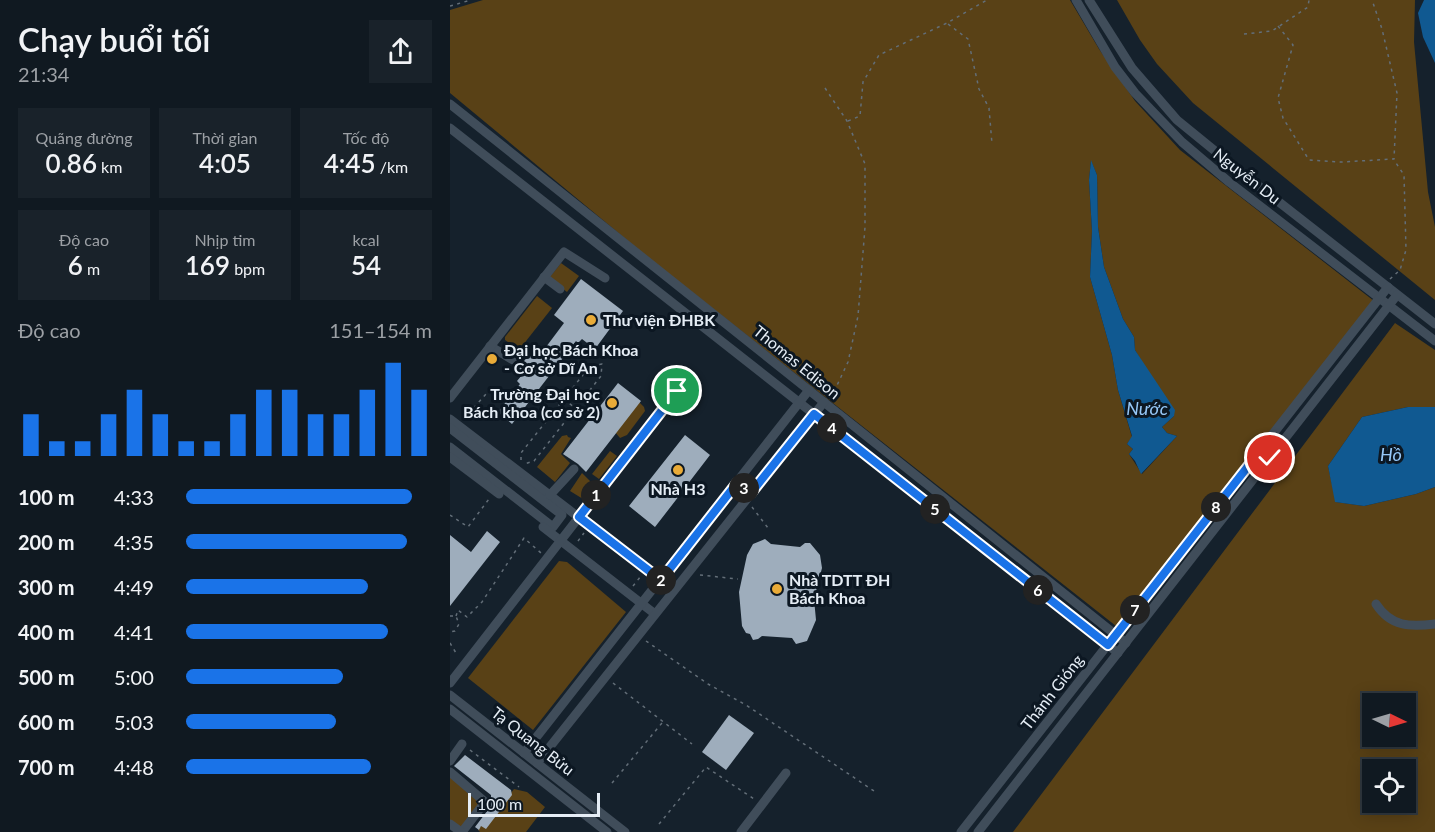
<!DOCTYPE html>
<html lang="vi">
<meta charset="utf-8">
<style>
body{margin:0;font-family:Lato,sans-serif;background:#19222a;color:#f1f3f6;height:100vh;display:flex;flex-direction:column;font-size:22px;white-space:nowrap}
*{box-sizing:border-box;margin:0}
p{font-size:20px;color:#9ca0a5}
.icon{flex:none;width:33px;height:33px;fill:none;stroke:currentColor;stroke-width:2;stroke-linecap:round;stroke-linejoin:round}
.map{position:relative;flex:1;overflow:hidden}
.drawer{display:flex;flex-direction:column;background:#101921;width:450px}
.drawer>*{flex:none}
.needle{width:39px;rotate:95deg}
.fabs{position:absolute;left:912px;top:693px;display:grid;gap:12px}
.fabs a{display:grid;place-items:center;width:54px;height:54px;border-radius:0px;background:#101921;box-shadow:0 3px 15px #0003,0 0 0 2px #30383f;font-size:30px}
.scale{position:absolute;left:18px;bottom:15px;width:132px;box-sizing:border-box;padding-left:6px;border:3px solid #e5edf5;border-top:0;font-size:16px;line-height:21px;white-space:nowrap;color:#e5edf5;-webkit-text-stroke:4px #0c1722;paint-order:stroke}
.pin{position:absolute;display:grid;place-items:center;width:51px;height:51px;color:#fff;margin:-26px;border:3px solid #fff;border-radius:50%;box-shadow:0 2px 6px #0007}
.km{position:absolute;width:30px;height:30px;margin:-15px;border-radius:50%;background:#222;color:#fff;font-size:16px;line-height:30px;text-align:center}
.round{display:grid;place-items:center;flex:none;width:63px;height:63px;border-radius:0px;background:#19222a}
.overview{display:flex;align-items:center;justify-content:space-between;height:102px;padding:0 18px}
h1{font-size:33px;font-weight:600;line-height:45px}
.metrics{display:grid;grid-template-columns:repeat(3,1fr);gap:9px;height:102px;padding:6px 18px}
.metrics div{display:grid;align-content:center;border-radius:0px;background:#19222a;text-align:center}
.metrics b{font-size:26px;font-weight:600}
.metrics small{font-size:16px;font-weight:400}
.metrics p{font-size:16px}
.chart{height:168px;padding:12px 18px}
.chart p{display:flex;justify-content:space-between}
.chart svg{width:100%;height:108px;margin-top:6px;stroke:#1a73e8;stroke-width:6}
ul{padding:0 18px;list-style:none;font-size:20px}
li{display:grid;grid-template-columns:96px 72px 1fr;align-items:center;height:45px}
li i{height:15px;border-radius:8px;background:#1a73e8}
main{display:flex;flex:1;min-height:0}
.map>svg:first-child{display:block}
.green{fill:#594116;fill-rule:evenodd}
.water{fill:#105991}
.building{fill:#9eadbc}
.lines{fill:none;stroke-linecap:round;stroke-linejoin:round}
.path{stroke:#636e78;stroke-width:1.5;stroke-dasharray:3 4.5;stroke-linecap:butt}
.minor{stroke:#404d5a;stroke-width:9}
.route-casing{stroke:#fff;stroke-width:12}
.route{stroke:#1a73e8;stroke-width:8}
.poi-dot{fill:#e9ab38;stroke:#0c1722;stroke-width:2}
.labels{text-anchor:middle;stroke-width:6;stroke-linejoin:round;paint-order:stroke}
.street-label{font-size:16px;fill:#e5edf5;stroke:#0c1722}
.poi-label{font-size:16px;font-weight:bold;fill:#e5edf5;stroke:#0c1722;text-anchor:start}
.water-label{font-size:18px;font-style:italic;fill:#96c8f8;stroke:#0c1722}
</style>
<main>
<section class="drawer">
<div class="overview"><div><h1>Chạy buổi tối</h1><p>21:34</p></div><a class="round"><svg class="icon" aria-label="share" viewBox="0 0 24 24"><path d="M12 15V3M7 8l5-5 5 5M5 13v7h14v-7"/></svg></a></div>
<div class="metrics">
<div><p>Quãng đường</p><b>0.86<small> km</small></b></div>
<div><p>Thời gian</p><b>4:05</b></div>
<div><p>Tốc độ</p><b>4:45<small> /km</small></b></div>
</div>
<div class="metrics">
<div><p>Độ cao</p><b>6<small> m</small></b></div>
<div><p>Nhịp tim</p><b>169<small> bpm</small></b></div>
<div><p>kcal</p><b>54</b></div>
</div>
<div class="chart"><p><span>Độ cao</span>151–154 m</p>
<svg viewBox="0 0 160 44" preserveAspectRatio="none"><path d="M5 44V27M15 44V38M25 44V38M35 44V27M45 44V17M55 44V27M65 44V38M75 44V38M85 44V27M95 44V17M105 44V17M115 44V27M125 44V27M135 44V17M145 44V6M155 44V17"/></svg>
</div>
<ul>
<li><b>100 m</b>4:33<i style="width:92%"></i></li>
<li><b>200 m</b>4:35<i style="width:90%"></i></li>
<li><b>300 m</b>4:49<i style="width:74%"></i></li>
<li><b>400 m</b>4:41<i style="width:82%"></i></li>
<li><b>500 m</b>5:00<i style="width:64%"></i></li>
<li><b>600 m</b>5:03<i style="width:61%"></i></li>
<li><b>700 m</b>4:48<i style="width:75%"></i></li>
</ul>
</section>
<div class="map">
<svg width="985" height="832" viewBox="0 0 985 832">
<rect width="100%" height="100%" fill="#15212c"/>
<g class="green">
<path d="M33,0H620L649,49L685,101L730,150L924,301L666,626L195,255L0,93V10ZM641,161L647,175L648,227L654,267L673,319L684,337L685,350L724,416L712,427L717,433L727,436L692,474L679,454L683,449L677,444L682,437L668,390L662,355L640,277L642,231L639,180Z"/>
<polygon points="667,0 965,0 964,42 978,192 985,227 985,300 743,103 707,64 690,40"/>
<polygon points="111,263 129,276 117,292 99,278"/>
<polygon points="87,296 102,308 69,350 55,340 55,337"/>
<path d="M945,323L985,350V407H958L912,417L878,466L886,502L914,506L966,494L985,487V832H563ZM922,704H956V736H922ZM922,770H956V802H922Z"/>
<polygon points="188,401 194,407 195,411 177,435 170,438 165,432"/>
<polygon points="117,435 118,437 121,438 111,454 120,463 105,482 87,467 112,436"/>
<polygon points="160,451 167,456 149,479 142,474"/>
<polygon points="132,473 145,486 133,499 120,491"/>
<polygon points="109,561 117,562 176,612 83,730 18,678"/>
<polygon points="0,775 33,802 12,831 0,822"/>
<polygon points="64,789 77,792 95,807 76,832 30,832 28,830 36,818 40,821"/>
</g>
<g class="water">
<polygon points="974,0 985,0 985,63 973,37 968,13"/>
<polygon points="641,160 647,175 648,227 654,267 673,319 684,337 685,350 725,410 724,416 712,427 717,433 727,436 691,474 685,461 679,454 683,449 677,444 682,436 668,390 662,355 640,277 642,231 639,180"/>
<polygon points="958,407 985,407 985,487 966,494 914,506 885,502 878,466 912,417"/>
</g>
<g class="building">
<polygon points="131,279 173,311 145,349 132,339 128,343 126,341 62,424 48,412 70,384 67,381 72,375 68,373 70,366 79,355 83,358 87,353 90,355 114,323 104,315"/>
<polygon points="168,383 191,401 136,472 128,464 113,454"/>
<polygon points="235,435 260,455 237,485 236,493 229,496 205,527 179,506"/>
<polygon points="37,531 50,542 0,606 0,535 21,552"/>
<polygon points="315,539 321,544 350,547 355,543 360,543 370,555 372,568 364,599 366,620 357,641 346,644 342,638 312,636 308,639 303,640 300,634 296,633 292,626 289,592 297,555 303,544"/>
<polygon points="279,715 304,733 276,770 252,752"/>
<polygon points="15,755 61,790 62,795 36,829 31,826 29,830 25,827 41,806 41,795 4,766"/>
</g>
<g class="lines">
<g class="path">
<polyline points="0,6 21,0"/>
<polyline points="498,24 518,39 529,89 539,108 542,144"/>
<polyline points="828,26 843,45 828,98 833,118 859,160 891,162 944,159 947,93 932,29 922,0"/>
<polyline points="794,34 822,31 858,7 859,0"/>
<polyline points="375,88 397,121 415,164 415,227 408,316 398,362 382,396"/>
<polyline points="398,121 410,116 413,82 429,55 497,23 537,0"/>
<polyline points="940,279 950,270 956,250 954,175 944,160"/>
<polyline points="114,399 125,408"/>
<polyline points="14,419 43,386"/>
<polyline points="71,460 71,453 140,366 152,364 151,376 84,461 74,464"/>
<polyline points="302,507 318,528"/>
<polyline points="0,515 18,527 39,499"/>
<polyline points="128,541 134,533"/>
<polyline points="250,575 288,579"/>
<polyline points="183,586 191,576"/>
<polyline points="0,616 6,616 9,624 5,631 0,632"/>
<polyline points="6,616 8,610 17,617 32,602 74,538 91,553"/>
<polyline points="196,641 258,684 296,705 427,793"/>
<polyline points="0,643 6,653"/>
<polyline points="163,683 242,744"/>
<polyline points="20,750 69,787"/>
<polyline points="162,783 212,723"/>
<polyline points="209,824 256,767 304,799"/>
</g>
<g class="minor">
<polyline points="626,0 665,67 685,93 732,142 779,182 985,341"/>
<polyline points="639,0 682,68 727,120 797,177 985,324"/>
<polyline points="0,104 676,643"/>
<polyline points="0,128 668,653"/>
<polyline points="94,277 110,289"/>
<polyline points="40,346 63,360"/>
<polyline points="0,398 114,252 155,278"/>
<polyline points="0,419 224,590"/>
<polyline points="0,428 112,515 103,527 0,447"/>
<polyline points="0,457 49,494"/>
<polyline points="100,495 124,469"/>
<polyline points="93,527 205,614"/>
<path d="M926,604C941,627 960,627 985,624"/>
<polyline points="0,683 227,391"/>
<polyline points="0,695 175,832"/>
<polyline points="0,709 157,832"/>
<polyline points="74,753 359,390"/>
<polyline points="0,761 12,744"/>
<polyline points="87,763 374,402"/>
<polyline points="0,772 35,802 12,832"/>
<polyline points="0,824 11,832"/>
<polyline points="291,832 336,773"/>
<polyline points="511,832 938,287"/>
<polyline points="528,832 947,295"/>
</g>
</g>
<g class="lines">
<defs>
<polyline id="route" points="227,391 129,517 211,580 287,483 301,493 364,414 658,645 810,451 820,458"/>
</defs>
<use href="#route" class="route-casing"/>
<use href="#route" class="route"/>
</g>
<g class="poi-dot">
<circle cx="141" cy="320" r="6"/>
<circle cx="42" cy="359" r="6"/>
<circle cx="162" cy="403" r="6"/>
<circle cx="228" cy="470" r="6"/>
<circle cx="327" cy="589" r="6"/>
</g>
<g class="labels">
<g class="street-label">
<text transform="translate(797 176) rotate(38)" y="6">Nguyễn Du</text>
<text transform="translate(347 362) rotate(39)" y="6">Thomas Edison</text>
<text transform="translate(602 692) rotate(-52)" y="6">Thánh Gióng</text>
<text transform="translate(83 741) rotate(38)" y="6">Tạ Quang Bửu</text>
</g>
<g class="poi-label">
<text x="153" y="326">Thư viện ĐHBK</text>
<text x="54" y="356">Đại học Bách Khoa<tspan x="54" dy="18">- Cơ sở Dĩ An</tspan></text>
<text x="150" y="400" text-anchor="end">Trường Đại học<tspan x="150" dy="18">Bách khoa (cơ sở 2)</tspan></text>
<text x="228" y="495" text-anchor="middle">Nhà H3</text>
<text x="339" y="586">Nhà TDTT ĐH<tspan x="339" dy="18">Bách Khoa</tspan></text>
</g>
<g class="water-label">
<text x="697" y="415">Nước</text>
<text x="941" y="461">Hồ</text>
</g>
</g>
</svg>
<div class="fabs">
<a><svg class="needle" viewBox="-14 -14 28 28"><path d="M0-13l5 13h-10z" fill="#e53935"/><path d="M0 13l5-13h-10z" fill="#9ca0a5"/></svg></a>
<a><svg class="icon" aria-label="locate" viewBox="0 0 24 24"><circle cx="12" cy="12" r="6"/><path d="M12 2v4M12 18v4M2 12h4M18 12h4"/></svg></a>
</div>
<div class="scale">100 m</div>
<div class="pin" style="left:227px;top:391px;background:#1e9e55"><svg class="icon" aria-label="arrive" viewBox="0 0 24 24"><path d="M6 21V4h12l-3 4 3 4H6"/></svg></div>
<div class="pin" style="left:820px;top:458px;background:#d93025"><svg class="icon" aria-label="check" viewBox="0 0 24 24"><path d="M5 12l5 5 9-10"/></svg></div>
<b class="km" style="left:146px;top:495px">1</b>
<b class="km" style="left:211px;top:580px">2</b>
<b class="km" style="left:294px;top:488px">3</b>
<b class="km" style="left:382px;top:428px">4</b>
<b class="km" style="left:485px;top:509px">5</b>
<b class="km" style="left:588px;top:590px">6</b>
<b class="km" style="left:685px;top:610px">7</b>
<b class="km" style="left:766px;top:507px">8</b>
</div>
</main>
